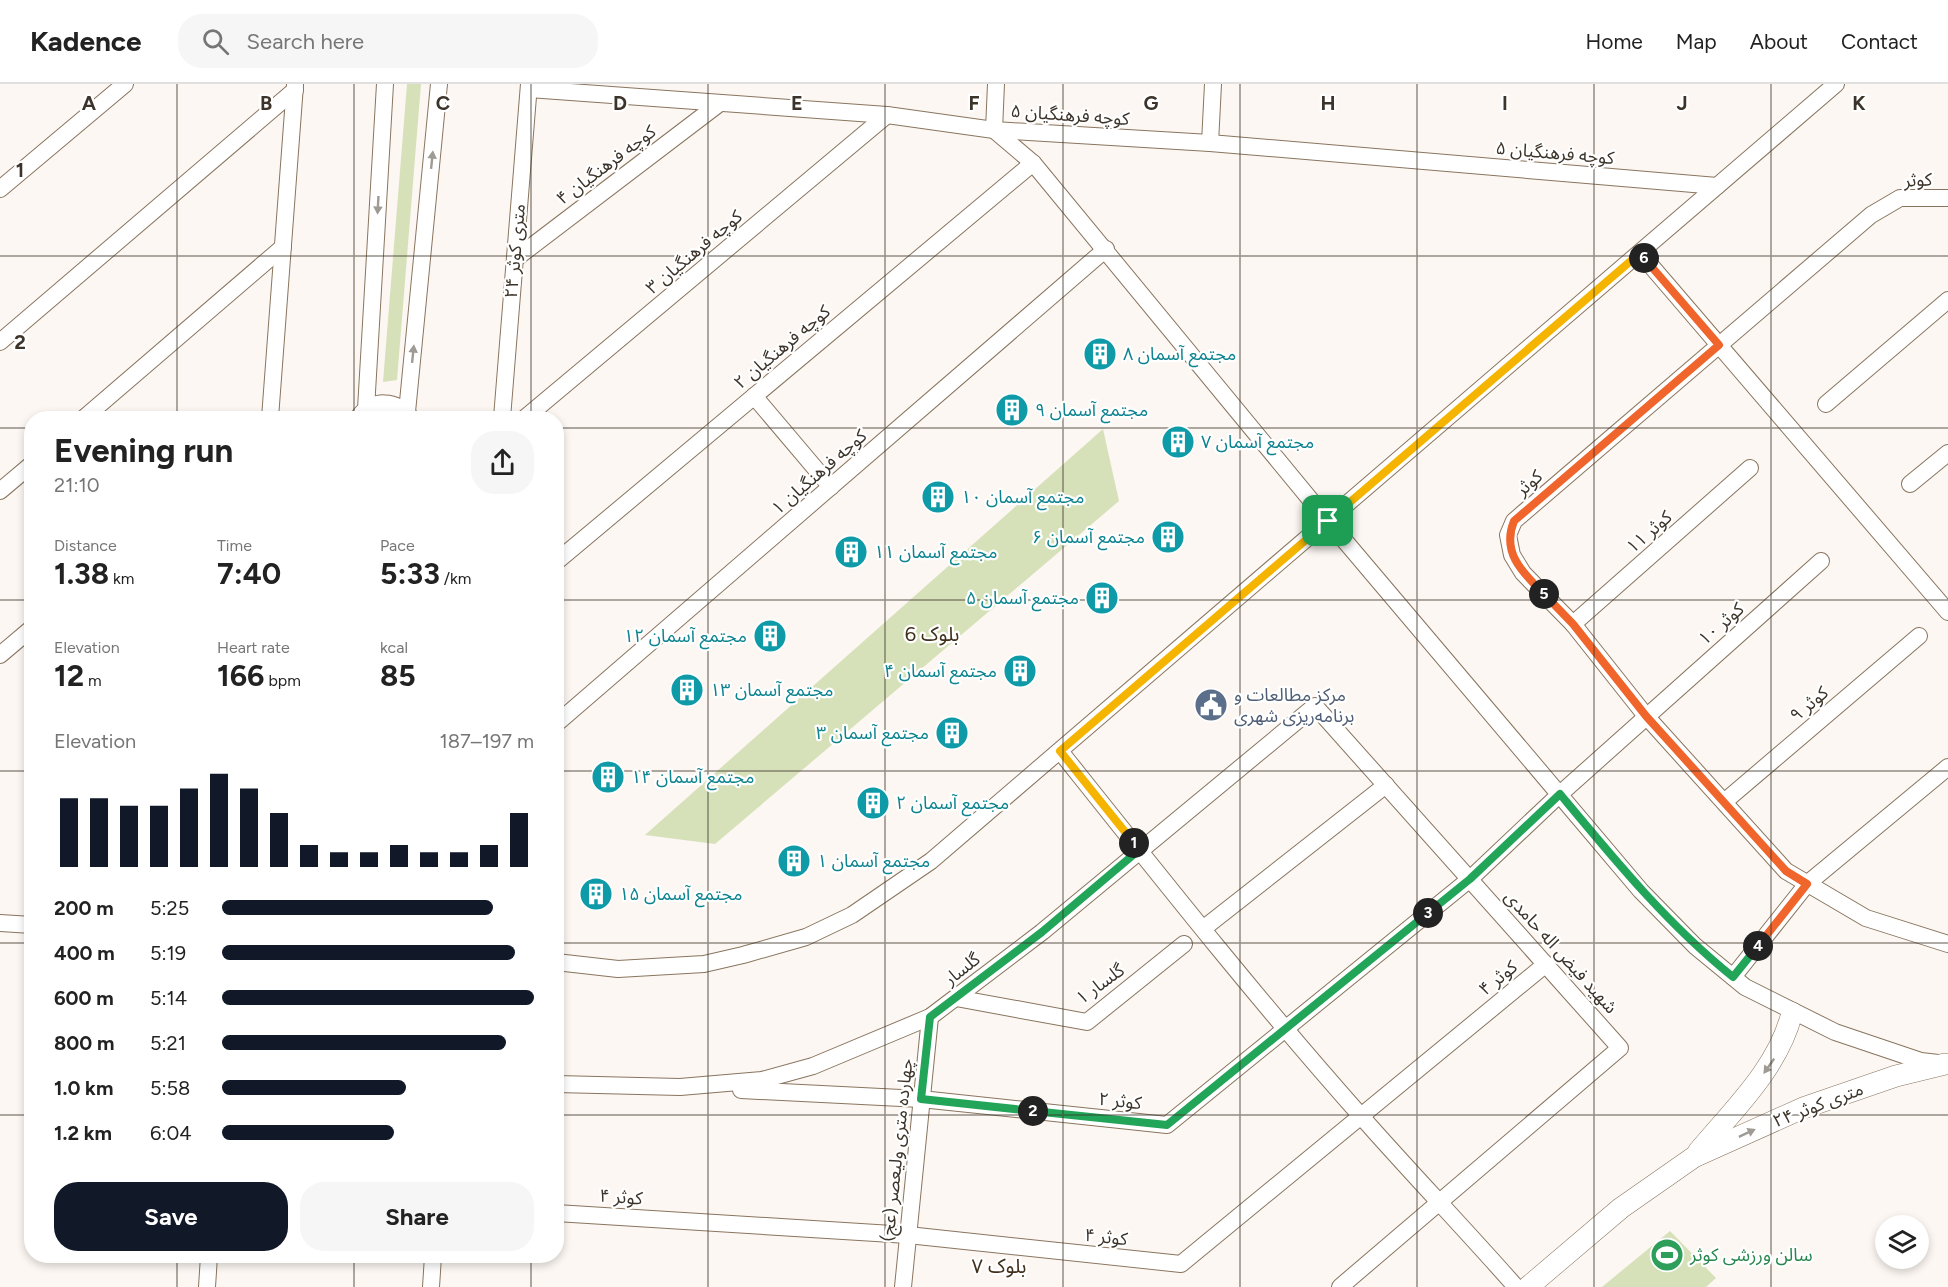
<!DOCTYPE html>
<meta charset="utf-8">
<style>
body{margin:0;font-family:Figtree,"Noto Sans Arabic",sans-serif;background:#f6f6f6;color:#222;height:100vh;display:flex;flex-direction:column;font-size:22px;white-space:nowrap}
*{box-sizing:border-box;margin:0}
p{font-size:20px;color:#767676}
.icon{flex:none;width:33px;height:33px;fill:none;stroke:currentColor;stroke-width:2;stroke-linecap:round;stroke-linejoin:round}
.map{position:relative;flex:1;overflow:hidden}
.side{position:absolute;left:24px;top:327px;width:540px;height:852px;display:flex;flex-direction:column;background:#fff;border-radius:24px;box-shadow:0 3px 9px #0003}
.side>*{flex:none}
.tools{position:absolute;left:1875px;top:1131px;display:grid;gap:12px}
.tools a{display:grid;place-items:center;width:54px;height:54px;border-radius:50%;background:#fff;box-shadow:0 3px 9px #0003;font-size:30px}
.pin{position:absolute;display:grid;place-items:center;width:51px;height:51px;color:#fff;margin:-26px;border-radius:12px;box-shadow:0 3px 9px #0006}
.km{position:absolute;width:30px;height:30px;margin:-15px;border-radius:50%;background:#222;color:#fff;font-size:16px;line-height:30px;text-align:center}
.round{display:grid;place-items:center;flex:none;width:63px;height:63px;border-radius:24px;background:#f6f6f6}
.overview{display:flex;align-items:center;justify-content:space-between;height:102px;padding:0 30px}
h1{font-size:33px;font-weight:700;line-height:45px}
.figures{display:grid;grid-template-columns:repeat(3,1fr);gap:9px;height:102px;padding:6px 30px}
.figures div{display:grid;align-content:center}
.figures b{font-size:30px;font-weight:700}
.figures small{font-size:16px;font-weight:400}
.figures p{font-size:16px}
.chart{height:168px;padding:12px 30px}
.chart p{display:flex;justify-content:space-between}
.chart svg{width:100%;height:108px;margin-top:6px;stroke:#111827;stroke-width:6}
.primary-button{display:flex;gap:12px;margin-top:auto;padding:12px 30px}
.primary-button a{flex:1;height:69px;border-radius:24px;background:#111827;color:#fff;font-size:24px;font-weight:700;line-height:69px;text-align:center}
.primary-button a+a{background:#f6f6f6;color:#222}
ul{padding:0 30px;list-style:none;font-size:20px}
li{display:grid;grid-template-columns:96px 72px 1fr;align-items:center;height:45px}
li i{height:15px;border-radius:8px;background:#111827}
header{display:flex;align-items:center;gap:36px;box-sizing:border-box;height:84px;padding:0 30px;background:#fff;border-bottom:2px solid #e0e0e0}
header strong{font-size:28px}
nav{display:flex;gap:33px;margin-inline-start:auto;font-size:21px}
.search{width:420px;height:54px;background:#f6f6f6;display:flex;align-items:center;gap:15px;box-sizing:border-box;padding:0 21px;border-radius:24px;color:#767676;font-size:22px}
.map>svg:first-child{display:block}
.green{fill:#d7e1b9}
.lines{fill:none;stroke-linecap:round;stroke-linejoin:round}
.minor-casing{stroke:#89755f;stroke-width:18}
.tertiary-casing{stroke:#89755f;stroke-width:22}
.minor{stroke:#fff;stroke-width:16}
.tertiary{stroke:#fff;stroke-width:21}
.oneway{fill:#9e9a94}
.split-1-casing{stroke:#fff;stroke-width:12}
.split-2-casing{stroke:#fff;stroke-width:12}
.split-3-casing{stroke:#fff;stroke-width:12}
.split-4-casing{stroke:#fff;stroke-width:12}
.split-5-casing{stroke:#fff;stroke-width:12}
.split-6-casing{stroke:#fff;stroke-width:12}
.split-7-casing{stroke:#fff;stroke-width:12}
.split-1{stroke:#f5b400;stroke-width:8}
.split-2{stroke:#22a559;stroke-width:8}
.split-3{stroke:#22a559;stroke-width:8}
.split-4{stroke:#22a559;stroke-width:8}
.split-5{stroke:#f0652b;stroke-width:8}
.split-6{stroke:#f0652b;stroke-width:8}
.split-7{stroke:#f5b400;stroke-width:8}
.grid{fill:none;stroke:#3c342a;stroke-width:1.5;stroke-opacity:0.55}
.labels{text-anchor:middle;stroke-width:4.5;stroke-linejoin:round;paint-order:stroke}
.street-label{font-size:18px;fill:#3c342a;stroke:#fff}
.culture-label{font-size:18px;fill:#0d838f;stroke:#fff;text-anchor:start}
.service-label{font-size:18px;fill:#4e5e75;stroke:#fff;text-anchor:start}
.leisure-label{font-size:18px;fill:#27864d;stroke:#fff;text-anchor:start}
.neighbourhood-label{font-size:20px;fill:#41301c;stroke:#fff}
.grid-label{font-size:20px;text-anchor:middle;font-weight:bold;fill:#3c342a;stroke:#fff;stroke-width:4.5;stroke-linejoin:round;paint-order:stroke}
</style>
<header>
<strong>Kadence</strong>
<div class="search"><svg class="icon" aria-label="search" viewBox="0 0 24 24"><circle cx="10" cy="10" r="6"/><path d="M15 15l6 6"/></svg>Search here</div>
<nav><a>Home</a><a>Map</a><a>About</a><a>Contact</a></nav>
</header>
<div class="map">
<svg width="1948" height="1203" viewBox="0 0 1948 1203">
<rect width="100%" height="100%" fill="#fcf7f2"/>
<g class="green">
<polygon points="407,0 421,0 397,296 383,298"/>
<polygon points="1103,345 1119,417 715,760 645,751"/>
<polygon points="1670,1147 1716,1194 1706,1203 1602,1203"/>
</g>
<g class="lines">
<defs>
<g id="minor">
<polyline points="996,0 994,46 1033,79 1328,437 1641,807 1695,862 1745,903 1835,948 1921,977 1938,979"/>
<polyline points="529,5 887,31 994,46 1210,59 1717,102"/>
<polyline points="1210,59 1213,0"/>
<polyline points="0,105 125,0"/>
<polyline points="1948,114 1900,114 1871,131 1514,437 1508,451 1512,471 1523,489 1573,540 1646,632 1786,787 1866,834 1948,860"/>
<polyline points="1640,169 1948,528"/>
<polyline points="515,175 720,19"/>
<polyline points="0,258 295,6"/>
<polyline points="754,312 831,403"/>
<polyline points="1826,320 1948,216"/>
<polyline points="366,325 385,0"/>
<polyline points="407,328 439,0"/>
<polyline points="84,334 283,163"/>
<polyline points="270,334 295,1"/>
<path d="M358,334C371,314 398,315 411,334"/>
<polyline points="502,334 529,0"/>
<polyline points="525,334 887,31"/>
<polyline points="1910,400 1948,369"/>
<polyline points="0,407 32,380"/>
<polyline points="556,478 1033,79"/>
<polyline points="1573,540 1750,384"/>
<polyline points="0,571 32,544"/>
<polyline points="556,640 1106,165"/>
<path d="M1060,667C1158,790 1256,914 1360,1031C1411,1089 1465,1145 1516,1203"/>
<polyline points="1724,718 1919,552"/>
<polyline points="0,839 32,841"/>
<polyline points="1204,844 1386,701"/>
<polyline points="556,878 618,885 704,880 743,871 806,853 852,831 931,777 1836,0"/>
<polyline points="1733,893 1807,800 1948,683"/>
<polyline points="956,914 1087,938 1184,860"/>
<polyline points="556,1000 680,1003 762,996 813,982 930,933 1042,848 1315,622 1620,964 1340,1203"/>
<polyline points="741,1006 921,1015 1167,1041 1470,795 1560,710 1821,477"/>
<polyline points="556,1129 908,1151 1181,1180 1546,880"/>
<polyline points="207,1203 209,1172"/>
<polyline points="431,1203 433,1172"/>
<polyline points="903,1203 930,933"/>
</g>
<g id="tertiary">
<path d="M1698,1068C1734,1025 1778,984 1792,929"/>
<polyline points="1528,1203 1621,1124 1694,1073 1803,1024 1896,992 1945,980"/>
</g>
</defs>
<use href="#minor" class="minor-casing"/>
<use href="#tertiary" class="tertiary-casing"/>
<use href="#minor" class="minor"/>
<use href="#tertiary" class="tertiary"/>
</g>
<defs><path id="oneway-solid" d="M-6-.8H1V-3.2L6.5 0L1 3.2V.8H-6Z" transform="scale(1.5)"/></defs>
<g class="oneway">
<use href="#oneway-solid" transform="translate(432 76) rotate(-84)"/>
<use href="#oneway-solid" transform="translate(378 121) rotate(93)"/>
<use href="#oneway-solid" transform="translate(413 270) rotate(-84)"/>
<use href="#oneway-solid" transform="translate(1769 982) rotate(125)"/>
<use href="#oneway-solid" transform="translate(1747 1049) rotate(-25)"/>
</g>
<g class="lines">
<defs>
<polyline id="split-1" points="1134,759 1060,667 1328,437"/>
<polyline id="split-2" points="1033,1027 921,1015 930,933 1042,848 1139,766 1134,759"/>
<polyline id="split-3" points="1033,1027 1167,1041 1428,829"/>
<path id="split-4" d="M1428,829L1470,795L1560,710C1614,775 1667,840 1733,893L1758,862"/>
<polyline id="split-5" points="1544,510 1573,540 1646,632 1786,787 1807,800 1758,862"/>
<path id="split-6" d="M1544,510C1523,489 1501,469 1514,437L1719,261L1644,174"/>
<polyline id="split-7" points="1328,437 1640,169 1644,174"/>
</defs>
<use href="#split-1" class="split-1-casing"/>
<use href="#split-2" class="split-2-casing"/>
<use href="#split-3" class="split-3-casing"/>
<use href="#split-4" class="split-4-casing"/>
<use href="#split-5" class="split-5-casing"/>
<use href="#split-6" class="split-6-casing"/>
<use href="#split-7" class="split-7-casing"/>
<use href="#split-1" class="split-1"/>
<use href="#split-2" class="split-2"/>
<use href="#split-3" class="split-3"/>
<use href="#split-4" class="split-4"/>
<use href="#split-5" class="split-5"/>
<use href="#split-6" class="split-6"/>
<use href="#split-7" class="split-7"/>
</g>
<path class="grid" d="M177,0V334M354,0V334M531,0V334M708,0V1203M885,0V1203M1063,0V1203M1240,0V1203M1417,0V1203M1594,0V1203M1771,0V1203M0,172H1948M0,344H32M556,344H1948M0,516H32M556,516H1948M0,687H32M556,687H1948M0,859H32M556,859H1948M0,1031H32M556,1031H1948M177,1172V1203M354,1172V1203M531,1172V1203"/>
<defs>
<symbol id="building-disc" viewBox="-11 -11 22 22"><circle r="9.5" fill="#0f9aa8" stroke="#fff"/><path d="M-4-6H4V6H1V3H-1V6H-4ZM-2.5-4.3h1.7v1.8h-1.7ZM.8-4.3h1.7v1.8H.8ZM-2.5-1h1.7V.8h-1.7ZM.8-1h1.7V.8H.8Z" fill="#fff"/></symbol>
<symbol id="civic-disc" viewBox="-11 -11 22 22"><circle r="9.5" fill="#5c6f8a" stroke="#fff"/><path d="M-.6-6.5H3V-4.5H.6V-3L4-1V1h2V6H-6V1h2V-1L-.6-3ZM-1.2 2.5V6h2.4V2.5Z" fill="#fff"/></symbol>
<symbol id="stadium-disc" viewBox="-11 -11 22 22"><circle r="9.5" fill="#2e9e5b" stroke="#fff"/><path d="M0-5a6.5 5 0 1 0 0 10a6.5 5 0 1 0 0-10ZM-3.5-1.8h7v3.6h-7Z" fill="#fff"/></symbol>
</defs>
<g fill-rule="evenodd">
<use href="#building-disc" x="1081" y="251" width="38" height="38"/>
<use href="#building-disc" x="993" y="307" width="38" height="38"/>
<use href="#building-disc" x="1159" y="339" width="38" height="38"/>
<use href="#building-disc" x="919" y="394" width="38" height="38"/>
<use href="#building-disc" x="1149" y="434" width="38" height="38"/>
<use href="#building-disc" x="832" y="449" width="38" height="38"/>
<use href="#building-disc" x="1083" y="495" width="38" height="38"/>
<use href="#building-disc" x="751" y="533" width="38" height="38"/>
<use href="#building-disc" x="1001" y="568" width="38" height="38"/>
<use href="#building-disc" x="668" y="587" width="38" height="38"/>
<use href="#civic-disc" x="1192" y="602" width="38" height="38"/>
<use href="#building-disc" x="933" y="630" width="38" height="38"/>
<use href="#building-disc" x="589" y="674" width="38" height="38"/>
<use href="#building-disc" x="854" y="700" width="38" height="38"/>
<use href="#building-disc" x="775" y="758" width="38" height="38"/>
<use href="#building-disc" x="577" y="791" width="38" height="38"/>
<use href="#stadium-disc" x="1648" y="1152" width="38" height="38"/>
</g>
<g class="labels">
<g class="street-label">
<text transform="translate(1070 31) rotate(4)" y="6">کوچه فرهنگیان ۵</text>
<text transform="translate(1555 69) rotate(5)" y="6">کوچه فرهنگیان ۵</text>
<text transform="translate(606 81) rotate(-37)" y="6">کوچه فرهنگیان ۴</text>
<text transform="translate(1918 96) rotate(-3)" y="6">کوثر</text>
<text transform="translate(515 167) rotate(-85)" y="6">۲۴ متری کوثر</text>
<text transform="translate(694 168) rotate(-40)" y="6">کوچه فرهنگیان ۳</text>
<text transform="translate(782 263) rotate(-40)" y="6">کوچه فرهنگیان ۲</text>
<text transform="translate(819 388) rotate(-41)" y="6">کوچه فرهنگیان ۱</text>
<text transform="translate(1529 399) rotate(-41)" y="6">کوثر</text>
<text transform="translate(1649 448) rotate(-41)" y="6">کوثر ۱۱</text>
<text transform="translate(1721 540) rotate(-41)" y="6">کوثر ۱۰</text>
<text transform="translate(1809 620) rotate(-40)" y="6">کوثر ۹</text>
<text transform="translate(1561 868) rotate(48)" y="6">شهید فیض اله حامدی</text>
<text transform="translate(962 885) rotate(-38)" y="6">گلسار</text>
<text transform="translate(1498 894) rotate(-39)" y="6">کوثر ۴</text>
<text transform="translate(1100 900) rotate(-36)" y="6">گلسار ۱</text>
<text transform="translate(1120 1017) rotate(6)" y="6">کوثر ۲</text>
<text transform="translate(1818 1021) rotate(-21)" y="6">۲۴ متری کوثر</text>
<text transform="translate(897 1066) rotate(-84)" y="6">چهارده متری ولیعصر (عج)</text>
<text transform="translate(621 1113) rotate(4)" y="6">کوثر ۴</text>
<text transform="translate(1106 1153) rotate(6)" y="6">کوثر ۴</text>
</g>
<g class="culture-label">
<text x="1123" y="276">مجتمع آسمان ۸</text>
<text x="1035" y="332">مجتمع آسمان ۹</text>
<text x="1201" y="364">مجتمع آسمان ۷</text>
<text x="961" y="419">مجتمع آسمان ۱۰</text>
<text x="1145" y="459" text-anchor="end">مجتمع آسمان ۶</text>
<text x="874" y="474">مجتمع آسمان ۱۱</text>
<text x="1079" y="520" text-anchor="end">مجتمع آسمان ۵</text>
<text x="747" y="558" text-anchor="end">مجتمع آسمان ۱۲</text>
<text x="997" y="593" text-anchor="end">مجتمع آسمان ۴</text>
<text x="710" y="612">مجتمع آسمان ۱۳</text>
<text x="929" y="655" text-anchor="end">مجتمع آسمان ۳</text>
<text x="631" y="699">مجتمع آسمان ۱۴</text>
<text x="896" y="725">مجتمع آسمان ۲</text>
<text x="817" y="783">مجتمع آسمان ۱</text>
<text x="619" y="816">مجتمع آسمان ۱۵</text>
</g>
<g class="service-label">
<text x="1234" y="617">مرکز مطالعات و<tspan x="1234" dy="21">برنامه‌ریزی شهری</tspan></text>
</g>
<g class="leisure-label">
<text x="1690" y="1177">سالن ورزشی کوثر</text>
</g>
<g class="neighbourhood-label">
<text x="932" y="557">بلوک 6</text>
<text x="999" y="1189">بلوک ۷</text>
</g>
</g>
<g class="grid-label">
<text x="89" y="26">A</text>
<text x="266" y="26">B</text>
<text x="443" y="26">C</text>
<text x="620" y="26">D</text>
<text x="797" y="26">E</text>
<text x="974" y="26">F</text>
<text x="1151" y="26">G</text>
<text x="1328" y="26">H</text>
<text x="1505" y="26">I</text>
<text x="1682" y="26">J</text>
<text x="1859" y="26">K</text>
<text x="20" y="93">1</text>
<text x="20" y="265">2</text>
</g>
</svg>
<div class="tools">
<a><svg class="icon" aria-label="layers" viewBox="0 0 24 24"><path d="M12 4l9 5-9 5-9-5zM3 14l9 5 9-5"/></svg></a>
</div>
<div class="pin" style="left:1328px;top:437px;background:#1e9e55"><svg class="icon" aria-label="arrive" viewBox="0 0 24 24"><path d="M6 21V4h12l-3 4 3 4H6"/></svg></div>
<b class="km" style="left:1134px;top:759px">1</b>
<b class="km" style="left:1033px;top:1027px">2</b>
<b class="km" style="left:1428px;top:829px">3</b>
<b class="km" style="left:1758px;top:862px">4</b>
<b class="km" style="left:1544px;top:510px">5</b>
<b class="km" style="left:1644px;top:174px">6</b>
<section class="side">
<div class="overview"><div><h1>Evening run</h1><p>21:10</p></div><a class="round"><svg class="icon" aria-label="share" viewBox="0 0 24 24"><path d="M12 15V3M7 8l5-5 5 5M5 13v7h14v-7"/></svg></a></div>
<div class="figures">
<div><p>Distance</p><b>1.38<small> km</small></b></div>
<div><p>Time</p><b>7:40</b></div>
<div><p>Pace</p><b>5:33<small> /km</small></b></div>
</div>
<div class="figures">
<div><p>Elevation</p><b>12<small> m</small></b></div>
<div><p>Heart rate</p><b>166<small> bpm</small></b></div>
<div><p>kcal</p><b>85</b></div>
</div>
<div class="chart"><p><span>Elevation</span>187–197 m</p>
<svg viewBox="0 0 160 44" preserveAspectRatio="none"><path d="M5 44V16M15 44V16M25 44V19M35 44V19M45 44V12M55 44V6M65 44V12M75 44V22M85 44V35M95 44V38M105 44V38M115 44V35M125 44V38M135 44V38M145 44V35M155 44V22"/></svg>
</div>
<ul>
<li><b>200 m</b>5:25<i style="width:87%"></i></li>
<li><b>400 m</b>5:19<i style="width:94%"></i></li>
<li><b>600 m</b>5:14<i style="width:100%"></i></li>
<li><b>800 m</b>5:21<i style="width:91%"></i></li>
<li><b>1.0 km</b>5:58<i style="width:59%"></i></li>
<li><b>1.2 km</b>6:04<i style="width:55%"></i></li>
</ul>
<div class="primary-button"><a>Save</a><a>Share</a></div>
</section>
</div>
